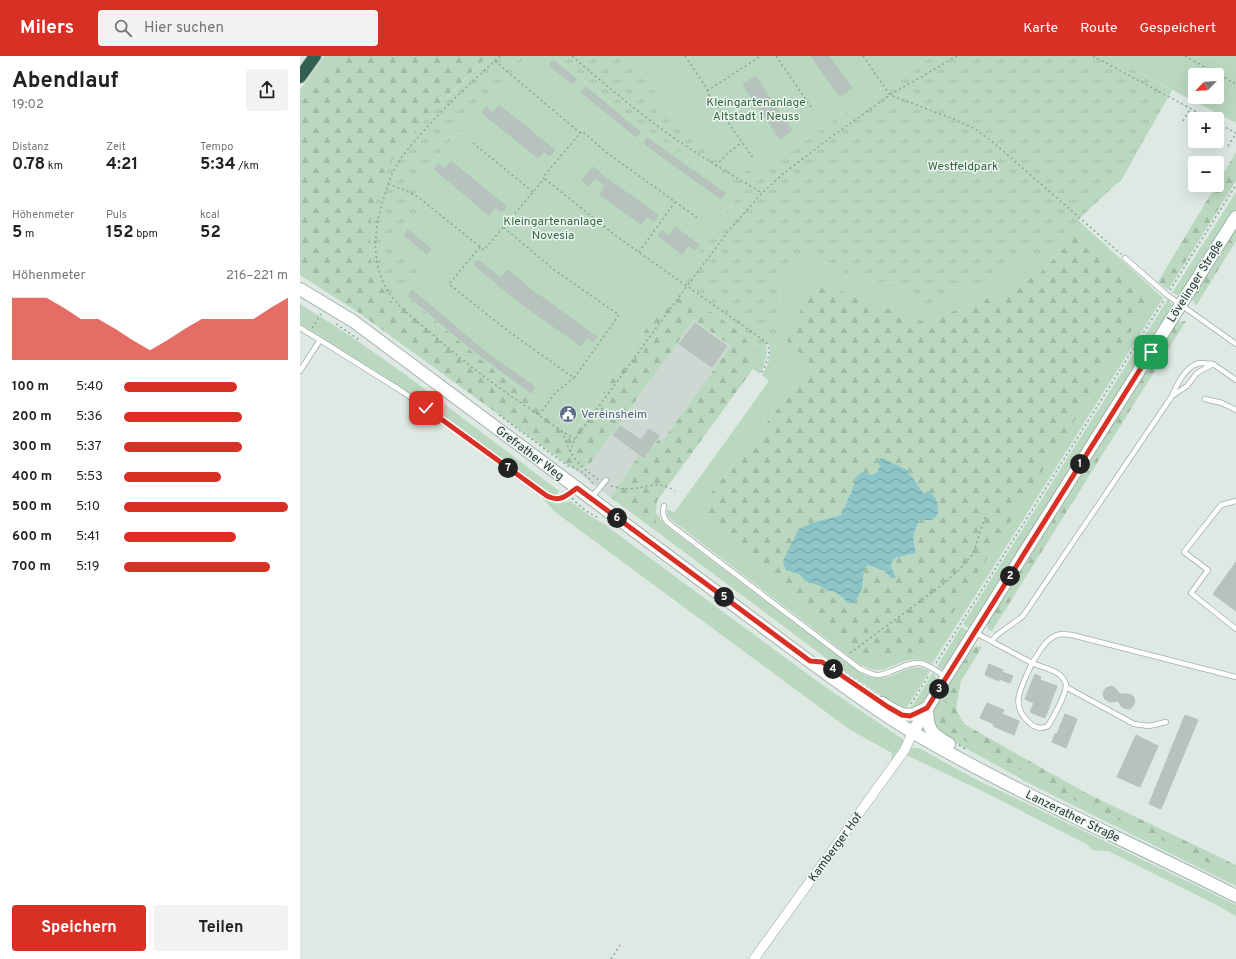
<!DOCTYPE html>
<html lang="de">
<meta charset="utf-8">
<style>
body{margin:0;font-family:Overpass,sans-serif;background:#f2f2f2;color:#222;height:100vh;display:flex;flex-direction:column;font-size:15px;white-space:nowrap}
*{box-sizing:border-box;margin:0}
p{font-size:13px;color:#767676}
.icon{flex:none;width:22px;height:22px;fill:none;stroke:currentColor;stroke-width:2;stroke-linecap:round;stroke-linejoin:round}
.map{position:relative;flex:1;overflow:hidden}
.details{display:flex;flex-direction:column;background:#fff;width:300px}
.details>*{flex:none}
.needle{width:26px;rotate:246deg}
.buttons{position:absolute;left:888px;top:12px;display:grid;gap:8px}
.buttons a{display:grid;place-items:center;width:36px;height:36px;border-radius:4px;background:#fff;box-shadow:0 4px 16px #0002;font-size:20px}
.pin{position:absolute;display:grid;place-items:center;width:34px;height:34px;color:#fff;margin:-17px;border-radius:8px;box-shadow:0 2px 6px #0006}
.km{position:absolute;width:20px;height:20px;margin:-10px;border-radius:50%;background:#222;color:#fff;font-size:11px;line-height:20px;text-align:center}
.round{display:grid;place-items:center;flex:none;width:42px;height:42px;border-radius:4px;background:#f2f2f2}
.summary{display:flex;align-items:center;justify-content:space-between;height:68px;padding:0 12px}
h1{font-size:22px;font-weight:700;line-height:30px}
.stats{display:grid;grid-template-columns:repeat(3,1fr);gap:6px;height:68px;padding:4px 12px}
.stats div{display:grid;align-content:center}
.stats b{font-size:17px;font-weight:700}
.stats small{font-size:11px;font-weight:400}
.stats p{font-size:11px}
.chart{height:112px;padding:8px 12px}
.chart p{display:flex;justify-content:space-between}
.chart svg{width:100%;height:72px;margin-top:4px;fill:#d93025;opacity:.7}
.button{display:flex;gap:8px;margin-top:auto;padding:8px 12px}
.button a{flex:1;height:46px;border-radius:4px;background:#d93025;color:#fff;font-size:16px;font-weight:700;line-height:46px;text-align:center}
.button a+a{background:#f2f2f2;color:#222}
ul{padding:0 12px;list-style:none;font-size:13px}
li{display:grid;grid-template-columns:64px 48px 1fr;align-items:center;height:30px}
li i{height:10px;border-radius:5px;background:#d93025}
header{display:flex;align-items:center;gap:24px;box-sizing:border-box;height:56px;padding:0 20px;background:#d93025;color:#fff}
header strong{font-size:19px}
nav{display:flex;gap:22px;margin-inline-start:auto;font-size:14px}
.search{width:280px;height:36px;background:#f2f2f2;display:flex;align-items:center;gap:10px;box-sizing:border-box;padding:0 14px;border-radius:4px;color:#767676;font-size:15px}
main{display:flex;flex:1;min-height:0}
.map>svg:first-child{display:block}
.built{fill:#ced8d2}
.green{fill:#bad8bf;fill-rule:evenodd}
.forest{fill:url(#forest-firs);fill-rule:evenodd}
.park{fill:url(#park-tufts)}
.water{fill:url(#water-waves)}
.building{fill:#b5c3bc;stroke:#b2c1ba}
.lines{fill:none;stroke-linecap:round;stroke-linejoin:round}
.lane-casing{stroke:#a3b0a9;stroke-width:6}
.street-casing{stroke:#a3b0a9;stroke-width:10}
.secondary-casing{stroke:#a0b3aa;stroke-width:14}
.highway-casing{stroke:#bdc3c1;stroke-width:14}
.path{stroke:#83a999;stroke-width:1.5;stroke-dasharray:2 3;stroke-linecap:butt}
.lane{stroke:#fff;stroke-width:4.5}
.street{stroke:#fff;stroke-width:9}
.secondary{stroke:#fff;stroke-width:12}
.highway{stroke:#316051;stroke-width:12}
.route-casing{stroke:#fff;stroke-width:8}
.route{stroke:#d93025;stroke-width:5}
.labels{text-anchor:middle;stroke-width:3;stroke-linejoin:round;paint-order:stroke}
.park-label{font-size:12px;fill:#316941;stroke:#eff6f2}
.street-label{font-size:12px;fill:#22372f;stroke:#eff6f2}
.service-label{font-size:12px;fill:#4e5e75;stroke:#eff6f2;text-anchor:start}
</style>
<header>
<strong>Milers</strong>
<div class="search"><svg class="icon" aria-label="search" viewBox="0 0 24 24"><circle cx="10" cy="10" r="6"/><path d="M15 15l6 6"/></svg>Hier suchen</div>
<nav><a>Karte</a><a>Route</a><a>Gespeichert</a></nav>
</header>
<main>
<section class="details">
<div class="summary"><div><h1>Abendlauf</h1><p>19:02</p></div><a class="round"><svg class="icon" aria-label="share" viewBox="0 0 24 24"><path d="M12 15V3M7 8l5-5 5 5M5 13v7h14v-7"/></svg></a></div>
<div class="stats">
<div><p>Distanz</p><b>0.78<small> km</small></b></div>
<div><p>Zeit</p><b>4:21</b></div>
<div><p>Tempo</p><b>5:34<small> /km</small></b></div>
</div>
<div class="stats">
<div><p>Höhenmeter</p><b>5<small> m</small></b></div>
<div><p>Puls</p><b>152<small> bpm</small></b></div>
<div><p>kcal</p><b>52</b></div>
</div>
<div class="chart"><p><span>Höhenmeter</span>216–221 m</p>
<svg viewBox="0 0 160 44" preserveAspectRatio="none"><path d="M0 44V6L10 6L20 6L30 12L40 19L50 19L60 25L70 32L80 38L90 32L100 25L110 19L120 19L130 19L140 19L150 12L160 6V44z"/></svg>
</div>
<ul>
<li><b>100 m</b>5:40<i style="width:69%"></i></li>
<li><b>200 m</b>5:36<i style="width:72%"></i></li>
<li><b>300 m</b>5:37<i style="width:72%"></i></li>
<li><b>400 m</b>5:53<i style="width:59%"></i></li>
<li><b>500 m</b>5:10<i style="width:100%"></i></li>
<li><b>600 m</b>5:41<i style="width:68%"></i></li>
<li><b>700 m</b>5:19<i style="width:89%"></i></li>
</ul>
<div class="button"><a>Speichern</a><a>Teilen</a></div>
</section>
<div class="map">
<svg width="936" height="903" viewBox="0 0 936 903">
<defs>
<pattern id="forest-firs" width="22" height="20" patternUnits="userSpaceOnUse"><rect width="22" height="20" fill="#bad8bf"/><path d="M5 1l3.5 6h-7zM16 11l3.5 6h-7z" fill="#a0baa4"/></pattern>
<pattern id="park-tufts" width="24" height="20" patternUnits="userSpaceOnUse"><rect width="24" height="20" fill="#bad8bf"/><path d="M3 7l-1-3M5 7V3M7 7l1-3M15 17l-1-3M17 17v-4M19 17l1-3" fill="none" stroke="#a0baa4"/></pattern>
<pattern id="water-waves" width="16" height="10" patternUnits="userSpaceOnUse"><rect width="16" height="10" fill="#8cc5c8"/><path d="M0 5q4-4 8 0t8 0" fill="none" stroke="#72a1a3"/></pattern>
</defs>
<rect width="100%" height="100%" fill="#dfe9e3"/>
<polygon class="built" points="394,264 431,290 363,384 358,384 343,404 339,401 310,441 275,414 290,408"/>
<g class="green">
<polygon points="24,0 36,0 0,49 0,34"/>
<polygon points="226,0 254,0 331,63 440,137 375,230 282,367 273,375 246,350 186,308 105,239 124,208 94,184 120,154 116,125"/>
<polygon points="331,0 631,0 454,117 382,74"/>
<path d="M808,0H936V67ZM895,19H917V41H895Z"/>
<polygon points="936,136 936,153 884,236 878,239 872,237"/>
<path d="M778,164L863,242L632,608C616,600 607,604 592,610C587,612 582,615 576,614C571,614 566,611 561,609L369,462L366,456L368,453L374,457L469,325L462,319C468,309 472,300 469,288H473L482,258L479,229L497,201L507,195L523,206L539,209L549,224L601,227L647,232L680,230L699,214L717,209L723,202L743,199L756,192ZM779,177L564,598L397,455L512,309L516,226L625,266L683,244L739,218Z"/>
<polygon points="868,243 871,247 872,255 672,574 663,568"/>
<polygon points="0,248 46,277 106,319 259,435 257,439 250,438 104,334 0,268"/>
<path d="M466,289C469,299 464,309 460,318L453,313L449,290Z"/>
<polygon points="241,441 257,448 270,445 290,460 304,468 521,628 604,684 604,690 590,710 592,697 549,673 255,456"/>
<path d="M356,457L365,469L558,615C564,619 571,622 578,622C597,623 609,603 630,615L607,651L600,652L539,612L356,475Z"/>
<polygon points="661,571 670,577 645,612 640,613 637,611"/>
<polygon points="633,617 637,623 636,630 623,650 616,655 611,652"/>
<polygon points="648,628 644,649 639,654 651,677 702,705 734,720 743,723 761,738 843,775 852,782 862,784 936,821 936,830 724,725 720,722 638,677 635,674 632,656"/>
<polygon points="611,692 619,692 673,722 736,752 936,849 936,860 909,845 808,795 792,794 788,789 680,734 604,698"/>
</g>
<g class="forest">
<polygon points="36,0 188,0 148,40 70,188 72,208 84,234 94,248 105,239 186,308 246,350 273,375 282,367 375,230 444,279 449,290 453,313 357,445 356,456 356,475 310,441 339,400 344,403 358,384 363,384 431,290 394,264 290,408 275,414 59,257 0,219 0,49"/>
<polygon points="936,96 936,125 868,234 858,226"/>
<polygon points="936,169 936,185 896,250 893,244 895,235"/>
<path d="M779,177L850,245L628,596L564,598L397,455L512,309L485,283L516,226L625,266L683,244L739,218ZM580,410L607,414L624,439L620,464L616,473L613,484L616,497L595,502L592,505L591,511L595,522H591L585,515L567,509L564,515L562,532L548,547L544,542L535,536L528,535L520,530L505,525L499,518L511,467L541,459L552,434L556,421C567,420 575,422 580,410Z"/>
<polygon points="886,265 692,575 688,574 687,567 689,561 872,270 879,266"/>
<polygon points="677,590 682,591 661,625 656,653 664,668 786,737 936,809 936,821 862,784 852,782 843,775 761,738 743,723 734,720 702,705 651,677 641,668 637,659 639,654 644,649 648,628 669,594"/>
</g>
<g class="park">
<polygon points="188,0 226,0 116,125 120,154 94,184 124,208 105,239 94,249 84,234 72,208 70,188 71,164 79,137 90,108 104,86"/>
<path d="M254,0H331L382,74L424,98L426,96L429,98L427,101L454,117L631,0H808L872,34L822,123L782,160L756,192L743,199L723,202L717,209L699,214L680,230L647,232L645,240L633,250C622,250 605,250 601,237C601,234 601,230 601,227L549,224L539,209L523,206L507,195L497,201L479,229L482,258L473,288L449,290L444,279L375,230L440,137L331,63Z"/>
</g>
<path class="water" d="M582,402L607,414L624,438L629,434L637,445L638,457L633,464H620C613,478 612,482 616,497L595,502L592,505L591,511L596,522H591L585,515L567,509L564,515L562,532L555,547H548L543,542L535,536L528,535L520,530L505,525L499,518L486,514L483,505L498,474L511,467L541,459L552,434L556,421L562,416L572,419L577,416L580,410L577,405Z"/>
<g class="building">
<polygon points="511,0 529,0 552,32 540,41"/>
<polygon points="253,4 276,23 272,28 249,9"/>
<polygon points="455,20 492,74 480,83 443,29"/>
<polygon points="286,31 340,76 336,81 281,36"/>
<polygon points="199,49 255,94 250,100 244,95 238,102 182,57 186,51 192,57"/>
<polygon points="347,82 425,137 421,143 346,89 344,87"/>
<polygon points="151,105 207,151 202,156 196,151 189,159 134,113 138,108 144,113"/>
<polygon points="293,111 316,130 316,129 358,159 354,165 347,160 341,168 300,139 305,130 295,122 289,130 282,124"/>
<polygon points="375,171 399,189 395,194 388,189 382,198 358,180 362,175 369,180"/>
<polygon points="108,174 131,193 127,198 104,179"/>
<polygon points="178,204 201,222 208,214 239,240 239,239 297,281 293,286 286,282 281,290 216,244 178,212 174,209"/>
<polygon points="112,234 183,294 235,331 231,337 170,292 108,240"/>
<polygon points="395,267 427,290 412,311 379,288"/>
<polygon points="320,370 341,384 349,373 359,380 344,402 313,379"/>
<polygon points="936,506 936,555 913,538"/>
<polygon points="689,608 703,614 702,616 713,620 710,627 699,623 699,625 685,619"/>
<polygon points="735,618 741,621 740,624 757,630 745,662 730,656 734,647 725,643"/>
<polygon points="812,630 816,633 820,638 828,638 833,640 835,646 832,651 830,653 824,652 821,650 818,645 810,646 805,643 803,638 804,635 806,632"/>
<polygon points="687,647 704,654 702,658 719,665 714,679 693,670 694,668 680,662"/>
<polygon points="765,658 777,663 766,692 752,686 755,678 757,678"/>
<polygon points="885,659 898,664 861,753 849,748"/>
<polygon points="836,679 858,690 840,731 817,721"/>
</g>
<g class="lines">
<defs>
<g id="lane">
<polyline points="825,202 867,239 936,288"/>
<polyline points="0,272 20,284"/>
<polyline points="913,308 936,324"/>
<path d="M0,315L20,284L103,336L247,440C259,446 266,440 275,433"/>
<polyline points="905,343 922,347 936,354"/>
<polyline points="291,442 306,424"/>
<polyline points="936,445 921,449 884,496 908,514 891,537 936,573"/>
<path d="M364,450C362,457 363,460 367,466L560,613C566,615 572,619 578,619C593,618 604,606 620,607C628,608 637,616 645,620"/>
<path d="M674,576L732,607C723,629 707,649 731,668C737,673 742,673 748,670C753,662 766,638 766,630C766,626 763,622 760,619C752,613 741,611 732,607C739,597 747,579 762,578C765,578 769,579 772,579L936,621"/>
<path d="M691,585L697,579L723,560L872,340C877,328 886,309 900,307C904,307 909,308 913,308L897,317L887,330L872,340"/>
<polyline points="766,631 834,668 849,670 866,666"/>
</g>
<polyline id="street" points="454,903 604,695 613,676"/>
<g id="secondary">
<path d="M0,233L53,265L509,605C544,630 578,656 614,677C718,738 829,785 936,840"/>
<path d="M582,647C601,659 606,664 627,652"/>
<path d="M627,652C627,673 631,678 649,688"/>
<polyline points="613,676 646,621 936,161"/>
</g>
<polyline id="highway" points="0,21 15,0"/>
</defs>
<use href="#lane" class="lane-casing"/>
<use href="#street" class="street-casing"/>
<use href="#secondary" class="secondary-casing"/>
<use href="#highway" class="highway-casing"/>
<g class="path">
<path d="M200,0C173,25 146,49 122,77C113,87 103,98 96,110C91,119 88,129 85,138C75,167 70,201 85,230C94,248 113,262 129,275C161,304 194,329 230,353C245,363 259,374 275,383"/>
<path d="M272,0C303,27 334,53 367,77C398,99 430,118 462,137"/>
<polyline points="385,0 406,31 409,39 453,102"/>
<polyline points="476,0 511,51"/>
<polyline points="563,0 590,39 656,64 675,73 694,87 821,198"/>
<polyline points="793,0 910,63"/>
<polyline points="885,0 936,28"/>
<polyline points="195,5 280,77"/>
<polyline points="407,35 461,0"/>
<polyline points="883,65 890,53"/>
<polyline points="917,67 936,77"/>
<polyline points="173,87 233,136"/>
<polyline points="928,90 936,77"/>
<polyline points="416,110 427,98 442,86"/>
<path d="M245,123L316,180L466,286C473,297 466,308 461,318"/>
<polyline points="88,128 107,135 118,141 184,194 244,123 243,121 282,75 306,96 399,163"/>
<polyline points="180,191 149,228 208,275 274,322 319,259 253,213 203,171"/>
<polyline points="339,196 375,146"/>
<polyline points="870,234 936,129"/>
<polyline points="36,268 61,285"/>
<polyline points="12,272 21,258"/>
<path d="M199,359L268,410C279,412 287,419 293,428"/>
<polyline points="239,359 256,336 274,322"/>
<path d="M262,375C265,382 267,390 271,396C277,408 288,416 299,424"/>
<polyline points="270,396 275,383 387,230 431,172 462,137 484,117 534,79 590,39 657,0"/>
<path d="M311,430C316,431 321,433 326,433C346,433 357,423 375,435"/>
<path d="M272,442C280,451 288,457 299,462"/>
<polyline points="550,597 642,529 658,515 673,498 686,458"/>
<polyline points="636,607 864,244"/>
<polyline points="545,617 577,639"/>
<polyline points="611,648 629,619"/>
<polyline points="659,689 667,694"/>
<polyline points="311,903 320,889"/>
</g>
<use href="#lane" class="lane"/>
<use href="#street" class="street"/>
<use href="#secondary" class="secondary"/>
<use href="#highway" class="highway"/>
</g>
<g class="lines">
<defs>
<path id="route" d="M126,352L247,440C260,447 267,439 277,432L510,605L522,606L588,651L602,659L610,660L627,652L851,296"/>
</defs>
<use href="#route" class="route-casing"/>
<use href="#route" class="route"/>
</g>
<defs>
<symbol id="civic-disc" viewBox="-11 -11 22 22"><circle r="9.5" fill="#5c6f8a" stroke="#eff6f2"/><path d="M-.6-6.5H3V-4.5H.6V-3L4-1V1h2V6H-6V1h2V-1L-.6-3ZM-1.2 2.5V6h2.4V2.5Z" fill="#fff"/></symbol>
</defs>
<g fill-rule="evenodd">
<use href="#civic-disc" x="258" y="348" width="20" height="20"/>
</g>
<g class="labels">
<g class="park-label">
<text x="456" y="50">Kleingartenanlage<tspan x="456" dy="14">Altstadt 1 Neuss</tspan></text>
<text x="663" y="114">Westfeldpark</text>
<text x="253" y="169">Kleingartenanlage<tspan x="253" dy="14">Novesia</tspan></text>
</g>
<g class="street-label">
<text transform="translate(895 225) rotate(-58)" y="4">Lövelinger Straße</text>
<text transform="translate(230 397) rotate(37)" y="4">Grefrather Weg</text>
<text transform="translate(773 760) rotate(26)" y="4">Lanzerather Straße</text>
<text transform="translate(535 791) rotate(-54)" y="4">Kamberger Hof</text>
</g>
<g class="service-label">
<text x="281" y="362">Vereinsheim</text>
</g>
</g>
</svg>
<div class="buttons">
<a><svg class="needle" viewBox="-14 -14 28 28"><path d="M0-13l5 13h-10z" fill="#e53935"/><path d="M0 13l5-13h-10z" fill="#767676"/></svg></a>
<a>+</a>
<a>−</a>
</div>
<div class="pin" style="left:851px;top:296px;background:#1e9e55"><svg class="icon" aria-label="arrive" viewBox="0 0 24 24"><path d="M6 21V4h12l-3 4 3 4H6"/></svg></div>
<div class="pin" style="left:126px;top:352px;background:#d93025"><svg class="icon" aria-label="check" viewBox="0 0 24 24"><path d="M5 12l5 5 9-10"/></svg></div>
<b class="km" style="left:780px;top:408px">1</b>
<b class="km" style="left:710px;top:520px">2</b>
<b class="km" style="left:639px;top:633px">3</b>
<b class="km" style="left:533px;top:613px">4</b>
<b class="km" style="left:424px;top:541px">5</b>
<b class="km" style="left:317px;top:462px">6</b>
<b class="km" style="left:208px;top:412px">7</b>
</div>
</main>
